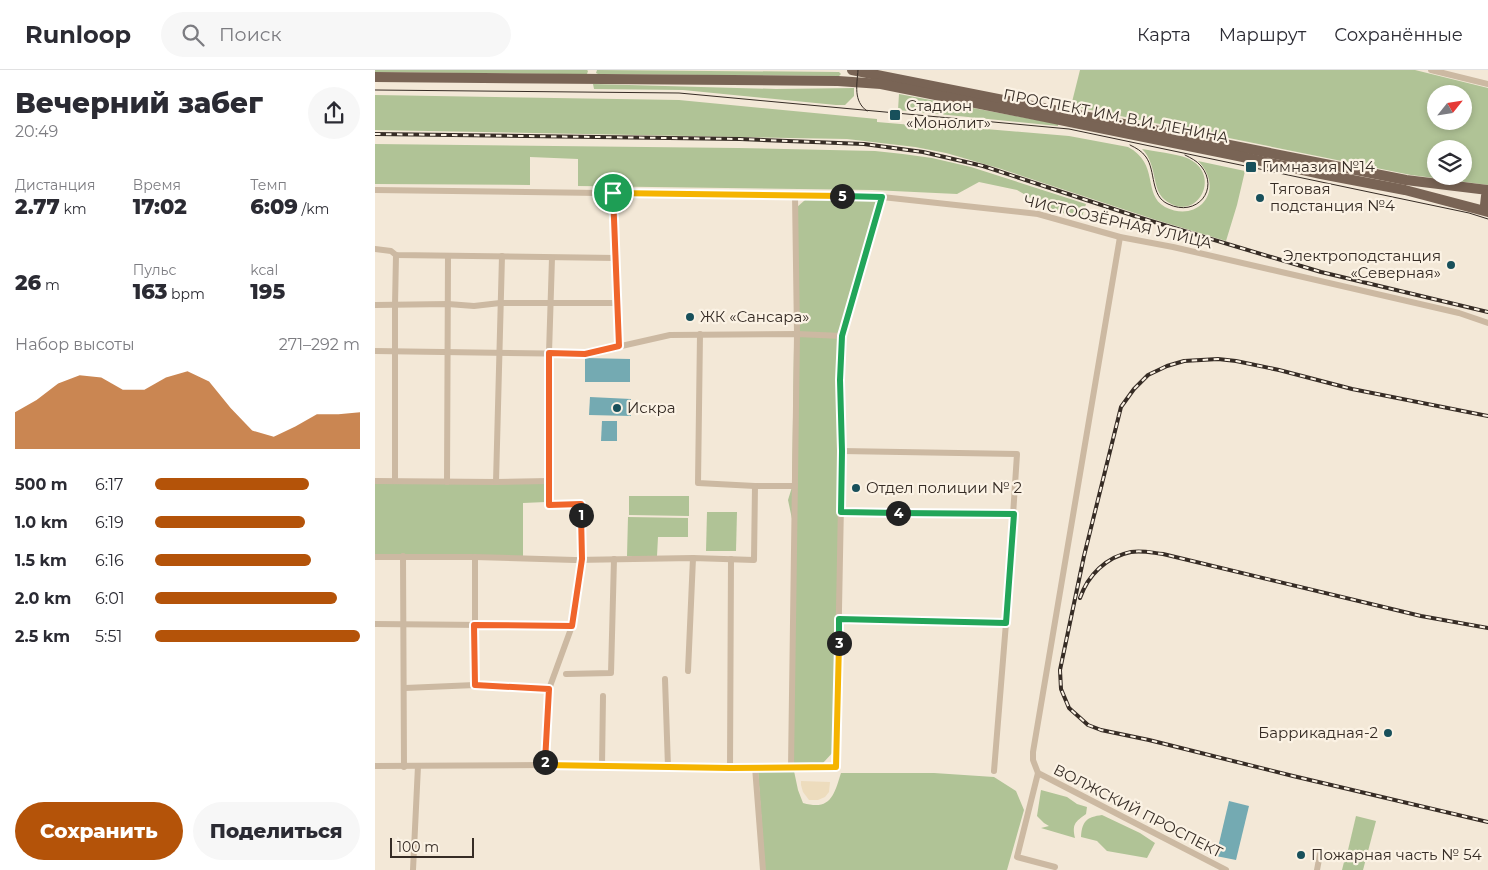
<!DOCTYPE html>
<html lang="ru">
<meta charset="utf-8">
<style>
body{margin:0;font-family:Montserrat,sans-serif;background:#f7f7f7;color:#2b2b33;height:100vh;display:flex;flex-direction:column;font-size:19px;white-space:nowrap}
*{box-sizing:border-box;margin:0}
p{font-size:16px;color:#7c7c81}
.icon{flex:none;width:28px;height:28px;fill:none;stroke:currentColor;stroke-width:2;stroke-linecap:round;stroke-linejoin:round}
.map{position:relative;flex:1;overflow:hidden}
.drawer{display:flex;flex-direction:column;background:#fff;width:375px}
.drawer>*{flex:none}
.needle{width:32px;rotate:60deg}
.tools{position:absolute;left:1052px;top:15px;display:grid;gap:10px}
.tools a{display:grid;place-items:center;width:45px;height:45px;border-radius:50%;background:#fff;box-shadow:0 2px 8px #0003;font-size:25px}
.scale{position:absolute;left:15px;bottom:12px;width:84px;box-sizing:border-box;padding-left:5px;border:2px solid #362c25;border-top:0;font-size:14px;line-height:18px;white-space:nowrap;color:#362c25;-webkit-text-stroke:4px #fbf2e4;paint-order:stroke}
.pin{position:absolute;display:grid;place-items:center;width:42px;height:42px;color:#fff;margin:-21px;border:2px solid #fff;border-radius:50%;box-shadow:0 1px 5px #0007}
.km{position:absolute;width:25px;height:25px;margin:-12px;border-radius:50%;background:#222;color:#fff;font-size:14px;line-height:25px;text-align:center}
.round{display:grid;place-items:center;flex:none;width:52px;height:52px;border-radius:26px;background:#f7f7f7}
.headline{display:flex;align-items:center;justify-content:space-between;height:85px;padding:0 15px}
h1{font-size:28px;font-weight:800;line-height:38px}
.figures{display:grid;grid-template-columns:repeat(3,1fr);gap:8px;height:85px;padding:5px 15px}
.figures div{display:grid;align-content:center}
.figures b{font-size:21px;font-weight:800}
.figures small{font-size:14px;font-weight:400}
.figures p{font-size:14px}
.chart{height:140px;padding:10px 15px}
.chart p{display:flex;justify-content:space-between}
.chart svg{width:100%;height:90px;margin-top:5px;fill:#b45309;opacity:.7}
.cta{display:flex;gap:10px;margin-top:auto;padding:10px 15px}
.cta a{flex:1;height:58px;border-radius:30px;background:#b45309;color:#fff;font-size:20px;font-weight:800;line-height:58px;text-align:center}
.cta a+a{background:#f7f7f7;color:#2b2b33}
ul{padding:0 15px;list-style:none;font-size:16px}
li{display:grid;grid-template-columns:80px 60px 1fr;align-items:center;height:38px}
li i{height:12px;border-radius:6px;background:#b45309}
header{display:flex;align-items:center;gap:30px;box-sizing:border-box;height:70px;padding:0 25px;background:#fff;border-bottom:1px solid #e1e1e2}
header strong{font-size:24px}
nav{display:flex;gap:28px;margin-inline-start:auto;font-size:18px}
.search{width:350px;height:45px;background:#f7f7f7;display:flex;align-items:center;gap:12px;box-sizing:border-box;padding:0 18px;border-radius:28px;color:#7c7c81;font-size:19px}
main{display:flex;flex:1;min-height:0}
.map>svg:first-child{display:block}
.green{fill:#b0c396;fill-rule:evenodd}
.plaza{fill:#eddcbd}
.water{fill:#74aab2}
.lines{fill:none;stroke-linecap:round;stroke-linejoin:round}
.street{stroke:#ccb9a2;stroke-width:6}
.primary{stroke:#796455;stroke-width:10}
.tram{stroke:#362c25;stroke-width:1}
.rail-casing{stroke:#362c25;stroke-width:4}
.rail{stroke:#fbf2e4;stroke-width:2;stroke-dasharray:5.5;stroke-linecap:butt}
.split-1-casing{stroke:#fff;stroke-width:10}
.split-2-casing{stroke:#fff;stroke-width:10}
.split-3-casing{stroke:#fff;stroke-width:10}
.split-4-casing{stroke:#fff;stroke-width:10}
.split-5-casing{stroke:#fff;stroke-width:10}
.split-6-casing{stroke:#fff;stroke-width:10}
.split-1{stroke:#f0652b;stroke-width:6}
.split-2{stroke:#f0652b;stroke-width:6}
.split-3{stroke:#f5b400;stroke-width:6}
.split-4{stroke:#22a559;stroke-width:6}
.split-5{stroke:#22a559;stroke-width:6}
.split-6{stroke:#f5b400;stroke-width:6}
.poi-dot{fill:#18505b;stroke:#fbf2e4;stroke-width:2}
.labels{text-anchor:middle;stroke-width:4.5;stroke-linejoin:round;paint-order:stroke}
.poi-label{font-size:15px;fill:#362c25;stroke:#fbf2e4;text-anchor:start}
.street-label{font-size:15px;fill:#362c25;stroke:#fbf2e4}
</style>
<header>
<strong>Runloop</strong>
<div class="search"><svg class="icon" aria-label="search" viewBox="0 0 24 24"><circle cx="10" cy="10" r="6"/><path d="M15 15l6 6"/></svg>Поиск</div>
<nav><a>Карта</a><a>Маршрут</a><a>Сохранённые</a></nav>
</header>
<main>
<section class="drawer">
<div class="headline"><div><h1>Вечерний забег</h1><p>20:49</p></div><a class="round"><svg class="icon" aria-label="share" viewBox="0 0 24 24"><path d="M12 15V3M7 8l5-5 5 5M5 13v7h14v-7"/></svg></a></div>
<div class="figures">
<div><p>Дистанция</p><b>2.77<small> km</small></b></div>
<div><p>Время</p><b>17:02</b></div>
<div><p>Темп</p><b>6:09<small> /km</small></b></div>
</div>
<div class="figures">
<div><b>26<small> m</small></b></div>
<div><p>Пульс</p><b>163<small> bpm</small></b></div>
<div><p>kcal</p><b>195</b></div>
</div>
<div class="chart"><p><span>Набор высоты</span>271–292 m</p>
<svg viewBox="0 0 160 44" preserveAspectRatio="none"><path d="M0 44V26L10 20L20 12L30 8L40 9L50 15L60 15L70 9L80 6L90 11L100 24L110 35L120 38L130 33L140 27L150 27L160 26V44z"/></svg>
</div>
<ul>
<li><b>500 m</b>6:17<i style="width:75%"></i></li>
<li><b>1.0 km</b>6:19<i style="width:73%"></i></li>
<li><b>1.5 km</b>6:16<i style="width:76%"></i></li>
<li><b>2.0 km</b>6:01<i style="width:89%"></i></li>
<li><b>2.5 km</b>5:51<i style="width:100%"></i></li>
</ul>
<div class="cta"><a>Сохранить</a><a>Поделиться</a></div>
</section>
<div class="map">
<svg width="1113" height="800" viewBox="0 0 1113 800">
<rect width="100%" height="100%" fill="#f3e8d7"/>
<g class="green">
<polygon points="0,0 212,0 213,1 212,4 187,4 0,2"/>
<polygon points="222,0 464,2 466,4 464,6 223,4 221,3"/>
<path d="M705,0H1040L1113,18V115L1036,105L696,36ZM1061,24H1089V51H1061ZM1061,79H1089V106H1061Z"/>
<polygon points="218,14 401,19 479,18 479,26 470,35 461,35 308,20 219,19"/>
<polygon points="524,24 683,54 683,56 523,40"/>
<path d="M0,25L304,30L502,49V52L537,55L540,53L694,66L753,77C785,94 767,124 790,137C824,154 851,119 823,91L870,101L862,135L851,171L778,149L623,98L571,83L540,77L472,69L0,60Z"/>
<polygon points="0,74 363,78 500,81 528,84 557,88 596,97 711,134 707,147 678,141 642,120 604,112 582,124 497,120 203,116 203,89 155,87 155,115 0,114"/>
<path d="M767,79C778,81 802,84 812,88C849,104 822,155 790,130C776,119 783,95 767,79Z"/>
<polygon points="430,130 502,131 466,266 466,382 459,681 448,693 418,693 420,463 413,430 417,417 421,138"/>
<polygon points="0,412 170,414 171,432 148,433 148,488 0,486"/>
<polygon points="254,426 314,426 314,446 254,445"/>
<polygon points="332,442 362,442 361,481 331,481"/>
<polygon points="253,447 313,448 313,467 283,467 282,486 252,486"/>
<path d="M383,701H419L423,720L428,733C456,741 459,725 466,703H559L619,707L641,721L649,740L632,800H390Z"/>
<path d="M666,720L692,727L702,734L712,737L711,744C700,752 697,754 700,768L666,758L674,756L669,753L662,746Z"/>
<path d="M727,745L765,763L780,773L772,788L732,781L722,771L706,767C707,751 712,747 727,745Z"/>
<polygon points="981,746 1001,751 992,785 973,780"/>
<polygon points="972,780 992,785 988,800 967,800"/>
</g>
<polygon class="plaza" points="426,711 455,712 454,722 450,727 443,730 434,730 428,722 426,715"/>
<g class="water">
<polygon points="210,288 255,289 255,312 210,312"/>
<polygon points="215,327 256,329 256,346 214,345"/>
<polygon points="227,351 242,351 242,371 226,371"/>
<polygon points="854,731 874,736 861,790 841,786"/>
</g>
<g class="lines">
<g class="street">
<polyline points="1056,0 1113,14"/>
<polyline points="0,120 507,127 663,144 745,167 798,177 1084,243 1113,253"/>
<polyline points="237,123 244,276"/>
<polyline points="0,179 16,181 21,185 241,188"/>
<polyline points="0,235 73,234 99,236 125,233 243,233"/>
<polyline points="325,264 323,413 380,416 420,416"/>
<polyline points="0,281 211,284 295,265 422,264 467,266"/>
<polyline points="467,381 642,384 631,553 619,701"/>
<polyline points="0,411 121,412 174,411"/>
<polyline points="20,411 20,235 21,185"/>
<polyline points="72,412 73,186"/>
<polyline points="121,412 127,186"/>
<polyline points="466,442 639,444"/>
<polyline points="28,486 29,697"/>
<polyline points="0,487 100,487 200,490 318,488 379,490 380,416"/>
<polyline points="464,549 631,553"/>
<polyline points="0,554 197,556"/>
<polyline points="313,601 318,488"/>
<polyline points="191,604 236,603 239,489"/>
<polyline points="290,609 293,697"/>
<polyline points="100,615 100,487"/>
<polyline points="30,618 100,615 174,619"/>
<polyline points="170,695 174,619 197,556 207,489 206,434 174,435 174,283 177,188"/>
<polyline points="0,696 170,695 355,698 461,697 467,381 465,310 467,266 507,127"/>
<polyline points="227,696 228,626"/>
<polyline points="380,697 388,800"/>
<polyline points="416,697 422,264 420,125"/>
<polyline points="355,698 356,489"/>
<polyline points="663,703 851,800"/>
<polyline points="680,797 642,787 663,703 658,690 658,682 745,167"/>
<polyline points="38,800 43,696"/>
<polyline points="942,800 945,784"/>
</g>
<g class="primary">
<polyline points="477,0 1031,110 1113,120"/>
<polyline points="0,7 463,11 506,14 863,86 946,104 1030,120 1113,142"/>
<polyline points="1113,124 1111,126 1110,135 1113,139"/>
</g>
<g class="tram">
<path d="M483,0C482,15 478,31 492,41"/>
<polyline points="0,20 304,23 694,59 1094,143 1113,149"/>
<path d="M755,75C761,78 767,81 771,87C781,101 775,126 793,134C822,148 845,119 826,96C822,91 816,88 810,85"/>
</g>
<defs>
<g id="rail">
<polyline points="0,64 365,69 489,74 548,82 608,96 766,148 946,202 1113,242"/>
<polyline points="1113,346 977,319 904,300 861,291 843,289 809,291 792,296 773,305 759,319 746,337 709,486 685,600 686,619 694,638 713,655 726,660 774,670 918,706 1113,752"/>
<path d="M705,528C713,505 731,487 756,482C767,480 778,483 788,484L1046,546L1113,558"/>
</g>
</defs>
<use href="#rail" class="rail-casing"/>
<use href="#rail" class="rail"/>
</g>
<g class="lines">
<defs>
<polyline id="split-1" points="206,445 206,434 174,435 174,283 210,284 244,276 238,123"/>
<polyline id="split-2" points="170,692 174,619 100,615 99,555 197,556 207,489 206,445"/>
<polyline id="split-3" points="170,692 170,695 355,698 461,697 464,573"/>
<polyline id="split-4" points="464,573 464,549 631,553 639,444 523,443"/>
<polyline id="split-5" points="467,126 507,127 467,266 465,310 467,381 466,442 523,443"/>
<polyline id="split-6" points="238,123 467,126"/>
</defs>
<use href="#split-1" class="split-1-casing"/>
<use href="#split-2" class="split-2-casing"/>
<use href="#split-3" class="split-3-casing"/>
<use href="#split-4" class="split-4-casing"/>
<use href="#split-5" class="split-5-casing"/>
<use href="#split-6" class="split-6-casing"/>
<use href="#split-1" class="split-1"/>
<use href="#split-2" class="split-2"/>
<use href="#split-3" class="split-3"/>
<use href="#split-4" class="split-4"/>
<use href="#split-5" class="split-5"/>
<use href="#split-6" class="split-6"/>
</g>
<g class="poi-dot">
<rect x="514" y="39" width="12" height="12" rx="2.5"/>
<rect x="870" y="91" width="12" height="12" rx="2.5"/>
<circle cx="885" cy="128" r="5"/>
<circle cx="1076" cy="195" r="5"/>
<circle cx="315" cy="247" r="5"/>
<circle cx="242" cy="338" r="5"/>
<circle cx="481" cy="418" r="5"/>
<circle cx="1013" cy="663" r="5"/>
<circle cx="926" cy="785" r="5"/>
</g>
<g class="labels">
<g class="poi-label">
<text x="531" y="41">Стадион<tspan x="531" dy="17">«Монолит»</tspan></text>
<text x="887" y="102">Гимназия №14</text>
<text x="895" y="124">Тяговая<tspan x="895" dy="17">подстанция №4</tspan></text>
<text x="1066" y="191" text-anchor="end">Электроподстанция<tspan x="1066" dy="17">«Северная»</tspan></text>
<text x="325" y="252">ЖК «Сансара»</text>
<text x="252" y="343">Искра</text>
<text x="491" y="423">Отдел полиции № 2</text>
<text x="1003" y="668" text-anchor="end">Баррикадная-2</text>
<text x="936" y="790">Пожарная часть № 54</text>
</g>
<g class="street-label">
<text transform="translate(741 46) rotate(11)" y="5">ПРОСПЕКТ ИМ. В.И. ЛЕНИНА</text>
<text transform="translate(743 152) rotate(13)" y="5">ЧИСТООЗЁРНАЯ УЛИЦА</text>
<text transform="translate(763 741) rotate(27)" y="5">ВОЛЖСКИЙ ПРОСПЕКТ</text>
</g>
</g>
</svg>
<div class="tools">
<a><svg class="needle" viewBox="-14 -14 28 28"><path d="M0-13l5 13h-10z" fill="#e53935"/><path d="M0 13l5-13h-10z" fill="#7c7c81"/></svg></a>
<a><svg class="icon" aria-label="layers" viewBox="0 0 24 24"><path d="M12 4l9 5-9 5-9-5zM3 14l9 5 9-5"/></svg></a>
</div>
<div class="scale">100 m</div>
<div class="pin" style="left:238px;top:123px;background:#1e9e55"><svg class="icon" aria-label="arrive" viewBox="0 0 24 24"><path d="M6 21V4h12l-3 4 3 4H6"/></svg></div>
<b class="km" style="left:206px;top:445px">1</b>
<b class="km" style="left:170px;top:692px">2</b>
<b class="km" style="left:464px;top:573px">3</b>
<b class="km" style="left:523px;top:443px">4</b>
<b class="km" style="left:467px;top:126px">5</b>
</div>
</main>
